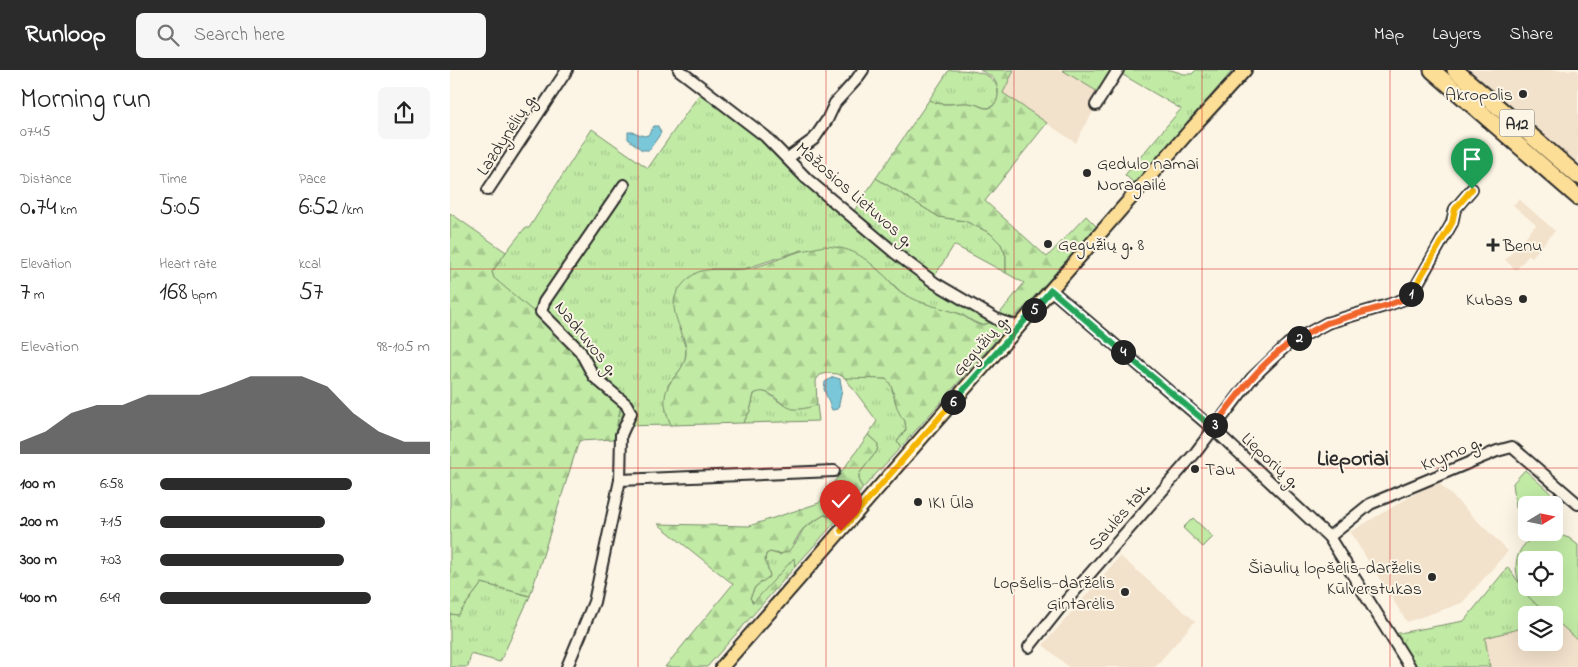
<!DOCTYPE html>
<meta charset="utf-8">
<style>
body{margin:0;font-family:"Indie Flower",sans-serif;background:#f6f6f6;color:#222;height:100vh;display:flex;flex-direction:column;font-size:19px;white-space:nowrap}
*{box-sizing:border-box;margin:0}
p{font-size:16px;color:#767676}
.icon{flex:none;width:28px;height:28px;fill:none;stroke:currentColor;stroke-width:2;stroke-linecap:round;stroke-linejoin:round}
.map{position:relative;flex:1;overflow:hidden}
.details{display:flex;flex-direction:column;background:#fff;width:450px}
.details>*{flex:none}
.needle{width:32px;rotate:80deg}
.controls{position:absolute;left:1068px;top:426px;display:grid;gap:10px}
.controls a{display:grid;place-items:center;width:45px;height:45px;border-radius:8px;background:#fff;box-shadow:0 5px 20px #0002;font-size:25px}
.pin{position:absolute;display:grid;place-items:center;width:42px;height:42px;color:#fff;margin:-51px -21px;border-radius:50% 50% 50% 0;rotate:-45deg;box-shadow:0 0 5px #0007}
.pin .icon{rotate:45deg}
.km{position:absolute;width:25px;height:25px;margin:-12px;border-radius:50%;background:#222;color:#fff;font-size:14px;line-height:25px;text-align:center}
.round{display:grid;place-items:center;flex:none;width:52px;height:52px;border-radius:8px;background:#f6f6f6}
.overview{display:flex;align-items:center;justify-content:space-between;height:85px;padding:0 20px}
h1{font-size:28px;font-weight:600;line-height:38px}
.metrics{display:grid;grid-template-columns:repeat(3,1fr);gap:8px;height:85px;padding:5px 20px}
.metrics div{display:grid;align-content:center}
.metrics b{font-size:25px;font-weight:600}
.metrics small{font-size:14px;font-weight:400}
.metrics p{font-size:14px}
.chart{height:140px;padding:10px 20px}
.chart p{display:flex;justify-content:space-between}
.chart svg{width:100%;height:90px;margin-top:5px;fill:#2b2b2b;opacity:.7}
ul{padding:0 20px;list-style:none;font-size:16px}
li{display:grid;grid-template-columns:80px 60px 1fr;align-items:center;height:38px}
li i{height:12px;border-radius:6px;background:#2b2b2b}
header{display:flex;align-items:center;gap:30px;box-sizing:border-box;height:70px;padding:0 25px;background:#2b2b2b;color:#fff}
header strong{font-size:24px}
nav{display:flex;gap:28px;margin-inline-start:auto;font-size:18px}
.search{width:350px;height:45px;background:#f6f6f6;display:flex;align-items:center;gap:12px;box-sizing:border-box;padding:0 18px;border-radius:8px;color:#767676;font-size:19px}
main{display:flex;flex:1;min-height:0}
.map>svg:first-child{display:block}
.built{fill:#f2e1cb;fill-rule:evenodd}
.grass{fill:url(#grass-tufts);stroke:#768a68}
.forest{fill:url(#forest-firs);stroke:#768a68}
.park{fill:#c1eaa5;stroke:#768a68;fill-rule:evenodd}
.water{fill:#7ac7d9;stroke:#5a8993}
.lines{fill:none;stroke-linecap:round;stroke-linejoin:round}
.minor-casing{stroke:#2b2b2b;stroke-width:14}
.major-casing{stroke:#2b2b2b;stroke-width:16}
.highway-casing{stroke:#2b2b2b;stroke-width:19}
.minor{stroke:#fcf5e5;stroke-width:10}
.major{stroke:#fdde96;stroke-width:12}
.highway{stroke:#fdde96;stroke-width:15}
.split-1-casing{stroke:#fff;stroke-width:10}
.split-2-casing{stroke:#fff;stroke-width:10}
.split-3-casing{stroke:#fff;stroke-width:10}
.split-4-casing{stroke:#fff;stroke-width:10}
.split-5-casing{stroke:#fff;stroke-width:10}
.split-6-casing{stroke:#fff;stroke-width:10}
.split-7-casing{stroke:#fff;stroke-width:10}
.split-8-casing{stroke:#fff;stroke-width:10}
.split-1{stroke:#f5b400;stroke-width:6}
.split-2{stroke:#f0652b;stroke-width:6}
.split-3{stroke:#f0652b;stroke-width:6}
.split-4{stroke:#22a559;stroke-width:6}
.split-5{stroke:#22a559;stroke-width:6}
.split-6{stroke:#22a559;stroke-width:6}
.split-7{stroke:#f5b400;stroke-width:6}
.split-8{stroke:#f5b400;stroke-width:6}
.grid{fill:none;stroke:#d62828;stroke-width:1;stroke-opacity:0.55}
.poi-dot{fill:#2b2b2b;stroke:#fcf5e5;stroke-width:2}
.labels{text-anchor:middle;stroke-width:4;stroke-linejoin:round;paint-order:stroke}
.shield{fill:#fcf5e5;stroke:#6a6863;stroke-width:1}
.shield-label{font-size:16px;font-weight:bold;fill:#2b2b2b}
.poi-label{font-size:18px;fill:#2b2b2b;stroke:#fcf5e5;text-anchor:start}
.street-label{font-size:18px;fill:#2b2b2b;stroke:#fcf5e5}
.district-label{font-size:22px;font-weight:bold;fill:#2b2b2b;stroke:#fcf5e5}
</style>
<header>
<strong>Runloop</strong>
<div class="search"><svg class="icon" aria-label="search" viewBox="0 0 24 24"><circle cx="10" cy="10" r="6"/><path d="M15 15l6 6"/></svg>Search here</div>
<nav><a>Map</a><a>Layers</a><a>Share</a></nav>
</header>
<main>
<section class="details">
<div class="overview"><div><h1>Morning run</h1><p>07:45</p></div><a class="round"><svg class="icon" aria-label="share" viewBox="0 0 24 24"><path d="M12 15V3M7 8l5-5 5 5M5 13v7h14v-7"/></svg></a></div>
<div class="metrics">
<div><p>Distance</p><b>0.74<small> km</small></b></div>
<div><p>Time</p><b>5:05</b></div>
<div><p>Pace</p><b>6:52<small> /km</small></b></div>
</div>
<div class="metrics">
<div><p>Elevation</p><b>7<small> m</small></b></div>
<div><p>Heart rate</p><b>168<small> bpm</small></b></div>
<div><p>kcal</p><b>57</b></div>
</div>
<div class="chart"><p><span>Elevation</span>98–105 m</p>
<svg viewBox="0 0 160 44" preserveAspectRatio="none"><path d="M0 44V38L10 33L20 24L30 20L40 20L50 15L60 15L70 15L80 11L90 6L100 6L110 6L120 11L130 24L140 33L150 38L160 38V44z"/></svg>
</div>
<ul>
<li><b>100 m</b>6:58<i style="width:71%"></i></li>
<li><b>200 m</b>7:15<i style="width:61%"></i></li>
<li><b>300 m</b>7:03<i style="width:68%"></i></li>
<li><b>400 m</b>6:49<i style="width:78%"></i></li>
</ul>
</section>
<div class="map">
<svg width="1128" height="597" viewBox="0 0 1128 597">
<defs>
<pattern id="grass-tufts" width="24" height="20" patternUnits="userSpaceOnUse" patternTransform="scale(1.25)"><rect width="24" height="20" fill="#c1eaa5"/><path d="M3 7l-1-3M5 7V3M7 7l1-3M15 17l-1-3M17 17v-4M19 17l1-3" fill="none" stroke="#a6c98e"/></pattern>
<pattern id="forest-firs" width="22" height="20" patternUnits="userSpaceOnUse" patternTransform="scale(1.25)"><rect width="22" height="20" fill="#c1eaa5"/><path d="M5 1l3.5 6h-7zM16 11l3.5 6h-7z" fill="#a6c98e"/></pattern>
</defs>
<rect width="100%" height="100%" fill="#fcf5e5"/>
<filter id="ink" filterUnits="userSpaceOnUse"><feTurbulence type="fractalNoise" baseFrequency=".02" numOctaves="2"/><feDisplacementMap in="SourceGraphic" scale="10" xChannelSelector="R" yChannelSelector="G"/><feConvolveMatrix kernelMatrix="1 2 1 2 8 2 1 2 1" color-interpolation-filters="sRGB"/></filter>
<g filter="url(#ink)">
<g class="built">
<polygon points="564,0 612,0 653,25 634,57 626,73 552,23"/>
<polygon points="1013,0 1128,0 1128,100"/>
<polygon points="1069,129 1105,161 1082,187 1079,185 1066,200 1055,190 1086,155 1063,135"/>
<polygon points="987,411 1058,481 1012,533 957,552 900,462"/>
<path d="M1103,463L1119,468L1128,475V597H1040L1035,568L1076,557V572H1104V545H1099L1080,528L1071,514L1067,502L1066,492L1068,484L1076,472L1091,464ZM1076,490H1104V518H1076Z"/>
<polygon points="670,486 745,551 705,597 619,597 593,575"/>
</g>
<g class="grass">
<path d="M499,0C518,0 547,0 548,23C549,28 547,33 542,36C535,41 531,35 524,34C508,31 494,38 479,30Z"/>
<polygon points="612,0 721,0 734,4 742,4 746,0 783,0 685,114 675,105 731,39 668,2 653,25"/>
<polygon points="251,22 305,62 449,193 477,214 542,252 532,255 524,252 511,244 470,233 451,222 423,195 352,180 294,199 261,199 229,258 236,279 235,290 231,299 218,315 216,341 221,355 167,356 171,335 146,315 98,254 48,212 44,208 42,202 56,182 75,158 79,158 142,59 198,98"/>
<polygon points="426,108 489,147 515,151 540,163 551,174 556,186 556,203 504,175 484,207 454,184 404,141"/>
<polygon points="402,307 437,309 441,314 445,331 455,351 456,360 447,371 451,377 413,418 409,412 409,404 427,381 428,374 418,365 427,351 395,308"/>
<path d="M310,321C319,322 321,326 328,331C341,341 352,338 367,335L369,351L293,353L300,341L304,324Z"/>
<polygon points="374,445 388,449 345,497 346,494 304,533 300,528 305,517 320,506 315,490 316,484 320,482 330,485 345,474 354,458"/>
<polygon points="1058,497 1080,528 1099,545 1076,545 1076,557 1035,568 1040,597 964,597 944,564 1014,551"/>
<polygon points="32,513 80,526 50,592 21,584 18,597 0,597 0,544 8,545"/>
</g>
<g class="forest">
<path d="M530,0H564L553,23L597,53L535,131L597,187L636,146L647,157L563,250L547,247L574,213L556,203V186L551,174L540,163L515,151L489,147L426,108L479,30C496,39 507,30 524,34C529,35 533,39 539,38C551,34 550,16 543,8C540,5 534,2 530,0Z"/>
<polygon points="0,143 56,182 42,202 44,208 98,254 124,280 132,295 171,335 164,369 129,371 80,526 32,513 8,545 0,544"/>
<path d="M374,176C406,178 415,188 437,208C442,214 447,220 454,224C473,235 487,236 507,243C515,245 522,254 531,255C534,255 539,253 542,252L555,260L451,377L447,371L456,360L455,351C441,337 448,319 436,309L395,308L388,304L377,303L370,305L366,310L367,335C360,337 351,340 343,339C328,335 320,315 304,324L300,341L293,353L221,355C214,338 211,324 223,309C228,303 233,297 235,289C241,269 219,248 225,227C228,217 240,206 248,202C263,197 279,201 294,199C314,197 333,186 352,181C359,179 367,178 374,176Z"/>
<path d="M418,365L428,374L427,381L409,404V412L413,418L388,449L374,445C368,449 360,453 354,458C341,471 345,489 320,482L316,484L315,490L320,506L305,517L300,528L303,533L344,488L345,497L257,597H215L283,514L208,454L299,456L369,433Z"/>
</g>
<g class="park">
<polygon points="1075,400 1108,430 1103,435 1076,435 1076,448 1066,438 1063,413"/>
<polygon points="743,448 763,467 753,477 733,458"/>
<path d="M1103,463L1119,468L1128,475V570L1104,549V545H1099C1088,536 1076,527 1070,514C1058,486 1075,464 1103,463ZM1076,490H1104V518H1076Z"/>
</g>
<g class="water">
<polygon points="204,56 208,56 211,63 199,80 192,80 178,69 178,62 183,62 194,66 198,65"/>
<polygon points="383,307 390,309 392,320 388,339 382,340 374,319 375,312"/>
</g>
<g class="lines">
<defs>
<g id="minor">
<polyline points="229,0 315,66 357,109 445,183 485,213 548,250 569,257"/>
<polyline points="646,35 668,0"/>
<polyline points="338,88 364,69 377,50 385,33 406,10 413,0"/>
<polyline points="38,120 117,0"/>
<polyline points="601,220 770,365 879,467 960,597"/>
<polyline points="170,410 384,401"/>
<polyline points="879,467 920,434 1047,381 1062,377 1128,434"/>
<polyline points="579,577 610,538 746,382 802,308 838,274 877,253 938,235 960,227 1002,153 1005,139 1022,119"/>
<polyline points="117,597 144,532 170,410 171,365 181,343 176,334 144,307 130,281 91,242 94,232 174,115"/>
</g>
<polyline id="major" points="272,597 742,58 795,0"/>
<g id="highway">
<polyline points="982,0 1128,127"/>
<polyline points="1005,0 1128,106"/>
</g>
</defs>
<use href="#minor" class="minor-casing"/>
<use href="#major" class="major-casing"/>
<use href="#highway" class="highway-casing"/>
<use href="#minor" class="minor"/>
<use href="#major" class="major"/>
<use href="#highway" class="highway"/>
</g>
</g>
<g class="lines" filter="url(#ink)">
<defs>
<polyline id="split-1" points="961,224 1002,153 1005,139 1022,119"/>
<polyline id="split-2" points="849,268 877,253 938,235 960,227 961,224"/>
<path id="split-3" d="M765,355C788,325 815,286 849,268"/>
<polyline id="split-4" points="673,282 763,358 765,355"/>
<polyline id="split-5" points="584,240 601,220 673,282"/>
<polyline id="split-6" points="503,332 584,240"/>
<polyline id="split-7" points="423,424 503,332"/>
<polyline id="split-8" points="391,461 423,424"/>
</defs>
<use href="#split-1" class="split-1-casing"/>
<use href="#split-2" class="split-2-casing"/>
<use href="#split-3" class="split-3-casing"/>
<use href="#split-4" class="split-4-casing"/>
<use href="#split-5" class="split-5-casing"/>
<use href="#split-6" class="split-6-casing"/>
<use href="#split-7" class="split-7-casing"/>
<use href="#split-8" class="split-8-casing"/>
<use href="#split-1" class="split-1"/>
<use href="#split-2" class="split-2"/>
<use href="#split-3" class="split-3"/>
<use href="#split-4" class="split-4"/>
<use href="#split-5" class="split-5"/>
<use href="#split-6" class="split-6"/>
<use href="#split-7" class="split-7"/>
<use href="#split-8" class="split-8"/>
</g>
<path class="grid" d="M188,0V597M376,0V597M564,0V597M752,0V597M940,0V597M0,199H1128M0,398H1128"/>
<g class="poi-dot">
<circle cx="1073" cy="24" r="5"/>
<circle cx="637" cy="103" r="5"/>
<circle cx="598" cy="174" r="5"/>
<path d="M1040.5 167.5h5v5h5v5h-5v5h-5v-5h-5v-5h5z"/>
<circle cx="1073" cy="229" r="5"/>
<circle cx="745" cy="399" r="5"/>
<circle cx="468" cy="432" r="5"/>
<circle cx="982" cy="507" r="5"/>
<circle cx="675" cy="522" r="5"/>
</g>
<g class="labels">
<rect class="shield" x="1049.5" y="39.5" width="35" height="27" rx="4"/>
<g class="shield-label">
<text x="1067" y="59">A12</text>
</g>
<g class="poi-label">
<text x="1063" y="30" text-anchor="end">Akropolis</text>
<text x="647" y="99">Gedulo namai<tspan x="647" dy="21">Noragailė</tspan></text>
<text x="608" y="180">Gegužių g. 8</text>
<text x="1053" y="181">Benu</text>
<text x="1063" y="235" text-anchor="end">Kubas</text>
<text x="755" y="405">Tau</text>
<text x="478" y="438">IKI Ūla</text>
<text x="972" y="503" text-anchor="end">Šiaulių lopšelis-darželis<tspan x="972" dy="21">Kūlverstukas</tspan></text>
<text x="665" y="518" text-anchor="end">Lopšelis-darželis<tspan x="665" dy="21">Gintarėlis</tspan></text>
</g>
<g class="street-label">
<text transform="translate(56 64) rotate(-57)" y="6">Lazdynėlių g.</text>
<text transform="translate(405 124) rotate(41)" y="6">Mažosios Lietuvos g.</text>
<text transform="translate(137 268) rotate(51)" y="6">Nadruvos g.</text>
<text transform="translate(530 275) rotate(-49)" y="6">Gegužių g.</text>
<text transform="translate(1001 383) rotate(-23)" y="6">Krymo g.</text>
<text transform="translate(821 390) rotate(43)" y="6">Lieporių g.</text>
<text transform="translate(669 446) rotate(-49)" y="6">Saulės tak.</text>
</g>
<g class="district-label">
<text x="903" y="395">Lieporiai</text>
</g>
</g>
</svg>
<div class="controls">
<a><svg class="needle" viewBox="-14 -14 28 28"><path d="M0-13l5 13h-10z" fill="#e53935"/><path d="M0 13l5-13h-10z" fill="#767676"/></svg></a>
<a><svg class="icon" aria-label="locate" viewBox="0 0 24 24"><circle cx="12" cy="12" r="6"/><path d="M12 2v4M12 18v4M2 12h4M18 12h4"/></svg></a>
<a><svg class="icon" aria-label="layers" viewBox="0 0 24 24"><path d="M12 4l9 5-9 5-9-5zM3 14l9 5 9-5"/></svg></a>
</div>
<div class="pin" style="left:1022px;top:119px;background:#1e9e55"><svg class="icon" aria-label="arrive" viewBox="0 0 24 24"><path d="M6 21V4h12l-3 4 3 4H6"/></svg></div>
<div class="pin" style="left:391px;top:461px;background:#d93025"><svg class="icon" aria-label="check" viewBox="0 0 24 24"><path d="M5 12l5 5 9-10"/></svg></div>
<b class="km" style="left:961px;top:224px">1</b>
<b class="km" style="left:849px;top:268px">2</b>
<b class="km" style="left:765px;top:355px">3</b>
<b class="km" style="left:673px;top:282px">4</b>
<b class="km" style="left:584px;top:240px">5</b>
<b class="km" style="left:503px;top:332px">6</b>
</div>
</main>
